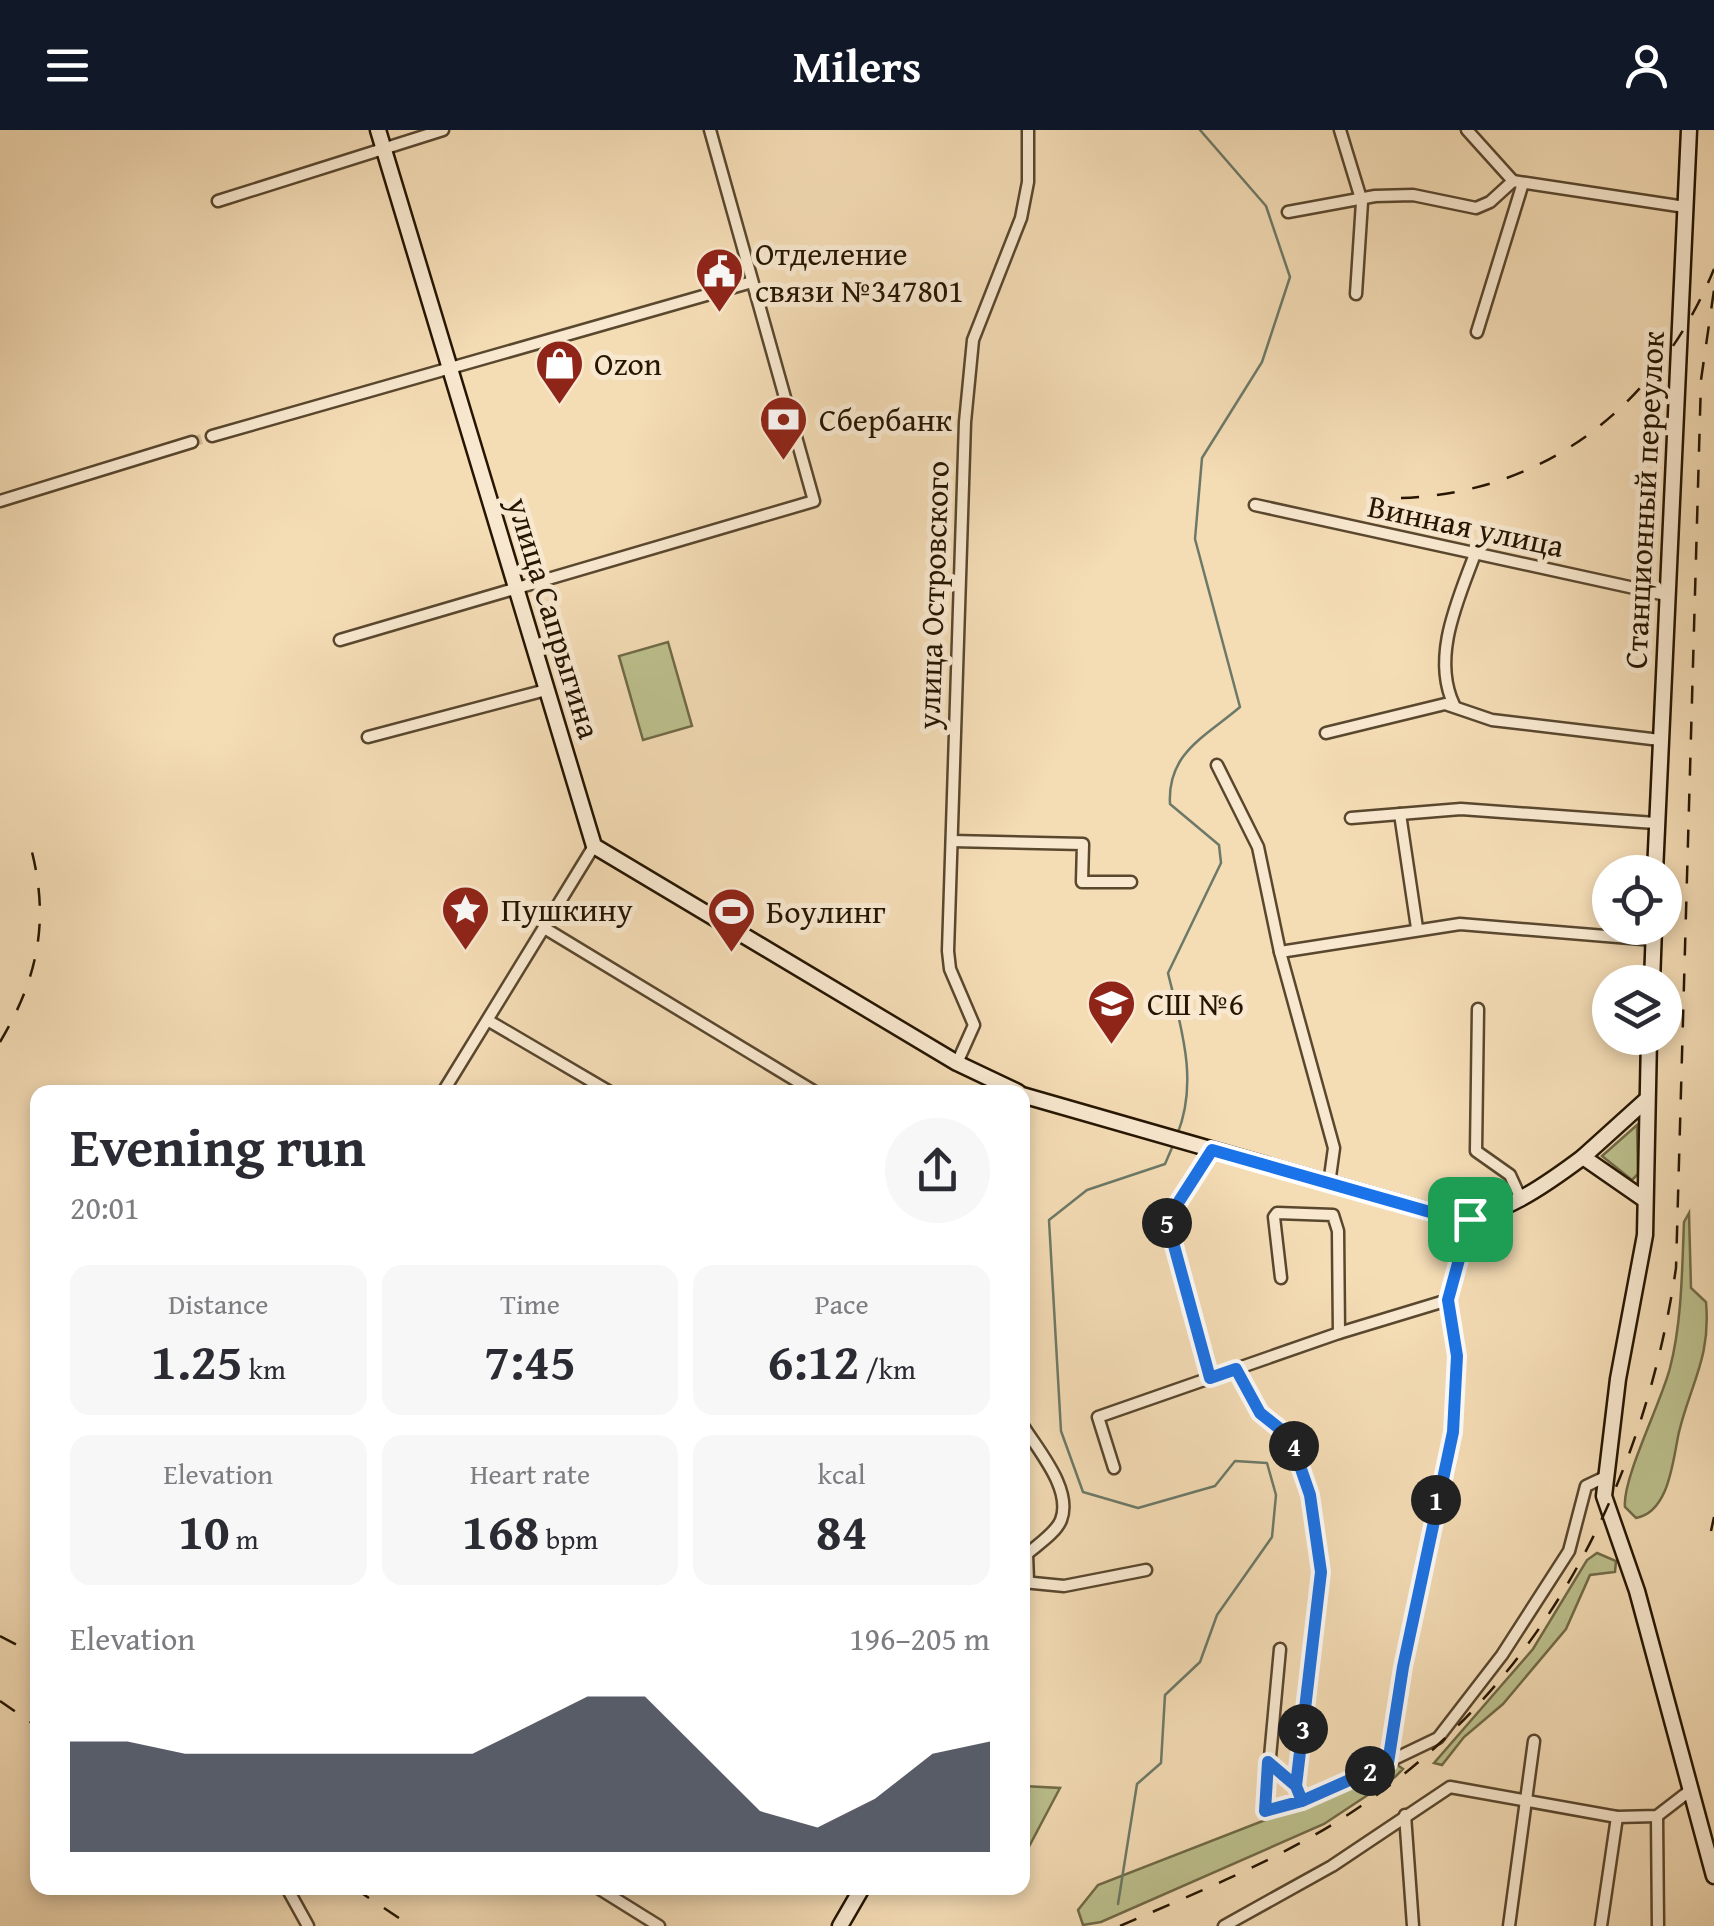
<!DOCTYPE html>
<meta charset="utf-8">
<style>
body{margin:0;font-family:"Gentium Book Plus",serif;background:#f7f7f7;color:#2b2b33;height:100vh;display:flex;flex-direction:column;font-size:38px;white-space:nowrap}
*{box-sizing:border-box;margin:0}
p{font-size:32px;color:#7c7c81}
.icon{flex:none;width:55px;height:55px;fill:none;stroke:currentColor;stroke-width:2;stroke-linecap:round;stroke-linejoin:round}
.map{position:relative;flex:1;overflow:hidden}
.side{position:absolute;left:30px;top:955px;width:1000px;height:810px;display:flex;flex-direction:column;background:#fff;border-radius:20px;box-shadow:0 5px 15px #0003}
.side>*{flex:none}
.buttons{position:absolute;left:1592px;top:725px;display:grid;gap:20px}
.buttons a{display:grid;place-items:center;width:90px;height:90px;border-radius:50%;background:#fff;box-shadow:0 5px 15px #0003;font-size:50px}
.pin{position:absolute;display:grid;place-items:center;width:85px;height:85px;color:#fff;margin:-42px;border-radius:20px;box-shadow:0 5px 15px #0006}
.km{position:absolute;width:50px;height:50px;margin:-25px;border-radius:50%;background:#222;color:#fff;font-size:28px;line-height:50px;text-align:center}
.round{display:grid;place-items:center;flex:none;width:105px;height:105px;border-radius:52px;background:#f7f7f7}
.head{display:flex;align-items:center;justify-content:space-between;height:170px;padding:0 40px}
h1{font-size:55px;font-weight:600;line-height:75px}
.stats{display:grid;grid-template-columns:repeat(3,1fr);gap:15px;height:170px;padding:10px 40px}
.stats div{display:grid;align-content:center;border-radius:20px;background:#f7f7f7;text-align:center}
.stats b{font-size:50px;font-weight:600}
.stats small{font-size:28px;font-weight:400}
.stats p{font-size:28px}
.chart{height:280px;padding:20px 40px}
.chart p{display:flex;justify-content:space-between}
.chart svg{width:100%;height:180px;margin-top:10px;fill:#111827;opacity:.7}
header{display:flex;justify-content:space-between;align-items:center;height:130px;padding:0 40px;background:#111827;color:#fff;font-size:45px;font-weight:600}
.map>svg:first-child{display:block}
.green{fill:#bcc08d;stroke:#706a47;stroke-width:2.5}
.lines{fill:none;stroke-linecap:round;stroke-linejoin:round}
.stream{stroke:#6c7968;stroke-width:2.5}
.street-tunnel{stroke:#d5be9a;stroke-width:10;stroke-dasharray:10 5;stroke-linecap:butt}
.street-casing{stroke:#59472e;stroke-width:15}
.secondary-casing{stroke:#251501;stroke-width:19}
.street{stroke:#f8e8cf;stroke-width:10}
.secondary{stroke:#f8e8cf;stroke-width:14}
.rail{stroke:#251501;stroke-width:2.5;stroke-dasharray:18 18;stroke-linecap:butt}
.route-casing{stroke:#fff;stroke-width:20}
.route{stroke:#1a73e8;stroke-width:12}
.labels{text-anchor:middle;stroke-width:10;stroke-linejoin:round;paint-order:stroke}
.poi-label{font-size:32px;fill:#251501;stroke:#f8e8cf;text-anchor:start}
.street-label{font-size:32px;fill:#251501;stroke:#f8e8cf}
</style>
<header><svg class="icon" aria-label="menu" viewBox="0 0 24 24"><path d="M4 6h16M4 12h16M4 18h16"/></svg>Milers<svg class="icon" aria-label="person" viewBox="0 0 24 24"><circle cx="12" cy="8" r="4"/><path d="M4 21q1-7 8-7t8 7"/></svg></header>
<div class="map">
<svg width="1714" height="1796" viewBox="0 0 1714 1796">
<rect width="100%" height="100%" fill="#f4dcb5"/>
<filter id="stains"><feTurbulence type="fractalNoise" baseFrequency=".002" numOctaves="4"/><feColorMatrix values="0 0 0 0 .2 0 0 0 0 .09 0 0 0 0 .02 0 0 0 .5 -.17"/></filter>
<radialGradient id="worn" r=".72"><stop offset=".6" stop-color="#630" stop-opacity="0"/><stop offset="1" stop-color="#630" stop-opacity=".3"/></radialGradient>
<g class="green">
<polygon points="668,512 692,596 643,610 619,526"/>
<polygon points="1637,995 1638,1044 1632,1050 1602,1026"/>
<path d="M1689,1083L1691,1158L1706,1172C1711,1227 1691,1253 1679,1302C1673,1328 1670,1382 1636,1388L1625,1377C1622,1349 1661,1273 1670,1238C1682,1191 1682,1140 1684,1092Z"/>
<polygon points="1597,1423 1616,1431 1615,1442 1590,1445 1566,1499 1503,1574 1464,1607 1442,1635 1434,1633 1533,1519 1587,1430"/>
<polygon points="1396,1634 1403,1639 1395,1647 1324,1694 1101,1792 1083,1795 1078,1780 1098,1755 1317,1670"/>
<polygon points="1023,1656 1060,1658 1023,1728 1022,1656"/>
</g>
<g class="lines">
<g class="stream">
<path d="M1177,1005C1199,952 1181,897 1168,843L1221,733L1219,715L1170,674C1167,623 1205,607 1240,577L1195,409L1202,328L1262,232L1290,147L1266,76L1200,0"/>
<polyline points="1118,1774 1137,1654 1161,1633 1165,1565 1200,1532 1217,1485 1272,1407 1276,1365 1267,1333 1235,1331 1215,1356 1138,1378 1083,1362 1061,1301 1049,1090 1087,1060 1165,1034 1174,1013"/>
</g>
<polyline class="street-tunnel" points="192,312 212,306"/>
<defs>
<g id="street">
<polyline points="1340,0 1362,72 1356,164"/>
<polyline points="1467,0 1513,51"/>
<polyline points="218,71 443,0"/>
<polyline points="1288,82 1375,66 1413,65 1476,78 1490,72 1513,51 1685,77"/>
<polyline points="1477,202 1523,53"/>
<polyline points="212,306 752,152"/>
<polyline points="0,371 192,312"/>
<polyline points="1255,375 1666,465"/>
<polyline points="340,510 814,371 710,0"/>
<path d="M1454,575C1431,527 1458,470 1475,424"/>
<polyline points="1326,603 1445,574 1492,590 1660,610"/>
<polyline points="368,607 546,560"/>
<polyline points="1217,635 1258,717 1280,822 1334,1018 1329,1054"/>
<polyline points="1400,684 1417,798"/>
<polyline points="1351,688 1461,679 1655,693"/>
<polyline points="952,711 1083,714 1082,752 1131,752"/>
<polyline points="546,799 815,962"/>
<polyline points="1280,822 1460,794 1654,810"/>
<polyline points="1478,879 1476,1021 1510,1045 1520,1067"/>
<polyline points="489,891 610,962"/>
<polyline points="957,933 974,895 950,839 948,821 965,292 973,210 1021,88 1028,52 1028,0"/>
<polyline points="443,962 594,716"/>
<polyline points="1281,1148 1274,1087 1277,1083 1333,1085 1338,1101 1339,1203"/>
<polyline points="1237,1239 1260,1283 1290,1307 1310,1365 1321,1442 1296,1656 1302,1671"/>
<polyline points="1210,1249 1167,1090 1212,1019"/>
<path d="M1022,1294C1037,1319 1073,1359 1061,1390C1056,1403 1037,1415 1027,1424L1028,1452"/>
<polyline points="1114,1338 1098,1287 1339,1203 1448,1170"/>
<polyline points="1023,1452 1064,1456 1146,1440"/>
<polyline points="1280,1519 1265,1681 1317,1666 1438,1608 1502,1525 1569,1421 1586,1356 1605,1347"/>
<polyline points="1268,1632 1296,1656"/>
<polyline points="1389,1633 1403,1537 1453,1302 1457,1226 1448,1170 1470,1089"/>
<polyline points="1405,1685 1413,1796"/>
<polyline points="1657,1686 1658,1796"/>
<polyline points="287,1758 308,1796"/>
<polyline points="598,1758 659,1796"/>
<polyline points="1224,1796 1332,1736 1450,1657 1617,1687 1657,1686 1692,1659"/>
<polyline points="1509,1796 1534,1611"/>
<polyline points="1601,1796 1617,1687"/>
</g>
<g id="secondary">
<polyline points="378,0 594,716 957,933 1018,962"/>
<polyline points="1655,742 1689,0"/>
<polyline points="1652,852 1654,798"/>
<polyline points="1649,908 1645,1105 1618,1249 1604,1366 1637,1461 1714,1746"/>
<path d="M1022,965L1451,1088C1496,1091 1547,1054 1583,1027L1645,1070"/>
<polyline points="1583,1027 1645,971"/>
<polyline points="840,1796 862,1758"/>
</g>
</defs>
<use href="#street" class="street-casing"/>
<use href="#secondary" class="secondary-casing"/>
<use href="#street" class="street"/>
<use href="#secondary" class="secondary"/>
<g class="rail">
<path d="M1401,368C1548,363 1659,273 1714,139"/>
<path d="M0,912C38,848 50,791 31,718"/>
<polyline points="1711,1401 1714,1387"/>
<polyline points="0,1506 38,1526"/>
<polyline points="0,1571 35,1595"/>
<polyline points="354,1758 411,1796"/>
<path d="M1120,1796C1200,1761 1286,1727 1358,1678C1543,1553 1644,1354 1676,1138L1701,250L1714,160"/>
</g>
</g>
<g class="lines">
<defs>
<polyline id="route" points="1470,1089 1448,1170 1457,1226 1453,1302 1403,1537 1388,1633 1302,1671 1296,1656 1268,1632 1265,1681 1302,1671 1296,1656 1321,1442 1310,1365 1290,1307 1260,1283 1236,1239 1210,1248 1167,1090 1212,1020 1451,1088 1470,1089"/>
</defs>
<use href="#route" class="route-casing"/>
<use href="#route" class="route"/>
</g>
<defs>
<symbol id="civic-pin" viewBox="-11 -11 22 30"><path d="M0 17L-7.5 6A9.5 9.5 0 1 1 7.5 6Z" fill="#8f2418" stroke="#f8e8cf"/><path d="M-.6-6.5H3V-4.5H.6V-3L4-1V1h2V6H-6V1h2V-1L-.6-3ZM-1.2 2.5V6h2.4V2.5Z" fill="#fff"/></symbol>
<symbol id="shop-pin" viewBox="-11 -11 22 30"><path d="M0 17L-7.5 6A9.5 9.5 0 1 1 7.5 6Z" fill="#8f2418" stroke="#f8e8cf"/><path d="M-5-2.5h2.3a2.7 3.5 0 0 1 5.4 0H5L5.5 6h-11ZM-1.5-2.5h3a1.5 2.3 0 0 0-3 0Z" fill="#fff"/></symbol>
<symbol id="bank-pin" viewBox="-11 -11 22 30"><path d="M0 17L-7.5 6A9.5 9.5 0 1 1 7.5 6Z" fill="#8f2418" stroke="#f8e8cf"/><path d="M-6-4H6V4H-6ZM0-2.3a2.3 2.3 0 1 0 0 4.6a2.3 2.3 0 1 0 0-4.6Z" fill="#fff"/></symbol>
<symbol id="sight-pin" viewBox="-11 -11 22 30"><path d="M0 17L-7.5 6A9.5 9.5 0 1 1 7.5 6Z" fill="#8f2418" stroke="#f8e8cf"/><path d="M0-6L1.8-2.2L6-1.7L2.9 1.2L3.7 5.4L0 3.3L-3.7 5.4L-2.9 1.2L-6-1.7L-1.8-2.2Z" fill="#fff"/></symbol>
<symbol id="stadium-pin" viewBox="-11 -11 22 30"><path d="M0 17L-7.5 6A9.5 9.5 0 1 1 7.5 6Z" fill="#8f2418" stroke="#f8e8cf"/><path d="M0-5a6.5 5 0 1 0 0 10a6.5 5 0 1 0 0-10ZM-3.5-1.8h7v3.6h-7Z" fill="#fff"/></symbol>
<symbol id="school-pin" viewBox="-11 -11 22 30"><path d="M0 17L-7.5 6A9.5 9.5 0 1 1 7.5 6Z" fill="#8f2418" stroke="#f8e8cf"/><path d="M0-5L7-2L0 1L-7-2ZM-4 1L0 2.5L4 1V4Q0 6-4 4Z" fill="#fff"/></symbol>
</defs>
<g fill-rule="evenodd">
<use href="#civic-pin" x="692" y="114" width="55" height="75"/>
<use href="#shop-pin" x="532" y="206" width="55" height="75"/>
<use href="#bank-pin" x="756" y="262" width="55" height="75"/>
<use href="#sight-pin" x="438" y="752" width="55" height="75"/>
<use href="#stadium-pin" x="704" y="754" width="55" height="75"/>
<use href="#school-pin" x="1084" y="846" width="55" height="75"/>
</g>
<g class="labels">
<g class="poi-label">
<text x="755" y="135">Отделение<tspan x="755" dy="37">связи №347801</tspan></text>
<text x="594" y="245">Ozon</text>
<text x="819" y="301">Сбербанк</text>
<text x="501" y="791">Пушкину</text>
<text x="766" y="793">Боулинг</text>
<text x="1147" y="885">СШ №6</text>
</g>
<g class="street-label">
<text transform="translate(1644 370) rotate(-87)" y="11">Станционный переулок</text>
<text transform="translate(1466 396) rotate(12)" y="11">Винная улица</text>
<text transform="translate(933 465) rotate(-88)" y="11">улица Островского</text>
<text transform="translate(554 488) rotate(73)" y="11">улица Сапрыгина</text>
</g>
</g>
<rect width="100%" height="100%" filter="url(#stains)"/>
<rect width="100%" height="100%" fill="url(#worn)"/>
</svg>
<div class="buttons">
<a><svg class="icon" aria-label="locate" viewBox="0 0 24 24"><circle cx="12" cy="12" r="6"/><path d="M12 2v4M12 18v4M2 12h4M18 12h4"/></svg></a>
<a><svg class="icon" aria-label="layers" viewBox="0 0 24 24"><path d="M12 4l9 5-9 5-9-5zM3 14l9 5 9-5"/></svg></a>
</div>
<div class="pin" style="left:1470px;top:1089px;background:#1e9e55"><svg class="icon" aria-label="arrive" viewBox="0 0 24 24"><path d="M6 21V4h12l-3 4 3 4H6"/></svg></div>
<b class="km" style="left:1436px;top:1370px">1</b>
<b class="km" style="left:1370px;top:1641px">2</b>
<b class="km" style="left:1303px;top:1599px">3</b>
<b class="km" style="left:1294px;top:1316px">4</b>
<b class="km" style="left:1167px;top:1093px">5</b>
<section class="side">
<div class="head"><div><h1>Evening run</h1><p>20:01</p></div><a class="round"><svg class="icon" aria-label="share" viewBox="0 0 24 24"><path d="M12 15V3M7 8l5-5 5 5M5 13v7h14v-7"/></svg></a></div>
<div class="stats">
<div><p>Distance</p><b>1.25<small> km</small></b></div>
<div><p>Time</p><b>7:45</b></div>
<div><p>Pace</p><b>6:12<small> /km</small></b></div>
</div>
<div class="stats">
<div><p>Elevation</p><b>10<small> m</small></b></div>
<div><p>Heart rate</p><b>168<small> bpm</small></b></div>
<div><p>kcal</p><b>84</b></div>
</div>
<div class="chart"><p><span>Elevation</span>196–205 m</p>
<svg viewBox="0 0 160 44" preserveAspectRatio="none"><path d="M0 44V17L10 17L20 20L30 20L40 20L50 20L60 20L70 20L80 13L90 6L100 6L110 20L120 34L130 38L140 31L150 20L160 17V44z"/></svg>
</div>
</section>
</div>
